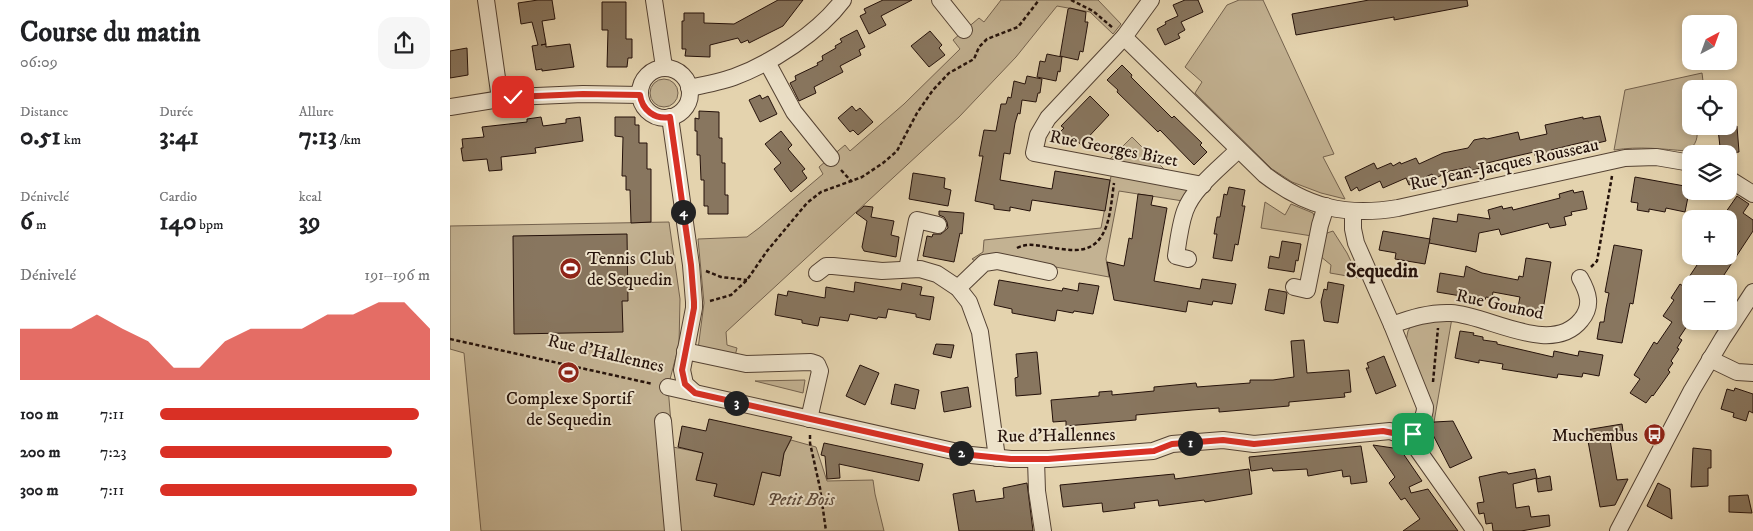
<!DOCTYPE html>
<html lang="fr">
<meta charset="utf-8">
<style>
body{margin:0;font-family:"IM FELL DW Pica",serif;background:#f6f6f6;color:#202124;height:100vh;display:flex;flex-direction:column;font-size:19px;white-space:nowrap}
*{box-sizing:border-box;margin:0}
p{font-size:16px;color:#757577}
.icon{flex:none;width:28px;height:28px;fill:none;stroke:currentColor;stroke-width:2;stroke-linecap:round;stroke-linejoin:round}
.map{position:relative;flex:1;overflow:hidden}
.drawer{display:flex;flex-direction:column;background:#fff;width:450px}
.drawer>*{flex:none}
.needle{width:32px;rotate:41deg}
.tools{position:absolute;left:1232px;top:15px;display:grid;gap:10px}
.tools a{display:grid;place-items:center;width:55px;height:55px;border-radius:10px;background:#fff;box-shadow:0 2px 8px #0003;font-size:25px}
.pin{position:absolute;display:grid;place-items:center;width:42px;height:42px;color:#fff;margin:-21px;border-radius:10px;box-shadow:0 2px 8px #0006}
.km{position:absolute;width:25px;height:25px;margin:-12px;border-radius:50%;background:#222;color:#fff;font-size:14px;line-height:25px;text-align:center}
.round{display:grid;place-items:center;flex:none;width:52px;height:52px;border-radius:15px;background:#f6f6f6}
.headline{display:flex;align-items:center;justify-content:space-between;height:85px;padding:0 20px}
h1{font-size:28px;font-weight:700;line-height:38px}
.metrics{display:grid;grid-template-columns:repeat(3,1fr);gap:8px;height:85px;padding:5px 20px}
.metrics div{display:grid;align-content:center}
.metrics b{font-size:25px;font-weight:700}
.metrics small{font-size:14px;font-weight:400}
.metrics p{font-size:14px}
.chart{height:140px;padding:10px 20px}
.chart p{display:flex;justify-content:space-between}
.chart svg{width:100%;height:90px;margin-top:5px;fill:#d93025;opacity:.7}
ul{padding:0 20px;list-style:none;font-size:16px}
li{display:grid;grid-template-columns:80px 60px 1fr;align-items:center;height:38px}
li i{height:12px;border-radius:6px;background:#d93025}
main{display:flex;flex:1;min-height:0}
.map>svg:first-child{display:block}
.green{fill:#c3b292;stroke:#74624e}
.building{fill:#88765f;stroke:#24110a}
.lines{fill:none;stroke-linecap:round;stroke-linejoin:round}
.minor-casing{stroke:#544233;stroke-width:18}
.path{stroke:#24110a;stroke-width:2.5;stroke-dasharray:4 2.5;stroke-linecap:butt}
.minor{stroke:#ede2ca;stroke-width:16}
.route-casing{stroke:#fff;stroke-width:10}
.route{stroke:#d93025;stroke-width:6}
.labels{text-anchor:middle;stroke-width:4;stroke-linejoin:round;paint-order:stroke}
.street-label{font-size:18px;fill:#24110a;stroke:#ede2ca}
.poi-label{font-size:18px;fill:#24110a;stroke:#ede2ca;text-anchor:start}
.park-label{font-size:18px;font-style:italic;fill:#5c493a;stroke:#ede2ca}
.quarter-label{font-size:20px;font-weight:bold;fill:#24110a;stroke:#ede2ca}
</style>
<main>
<section class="drawer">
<div class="headline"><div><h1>Course du matin</h1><p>06:09</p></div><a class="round"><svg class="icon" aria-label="share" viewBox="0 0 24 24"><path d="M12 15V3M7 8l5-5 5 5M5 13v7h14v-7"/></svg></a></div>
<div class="metrics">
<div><p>Distance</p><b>0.51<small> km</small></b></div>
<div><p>Durée</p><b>3:41</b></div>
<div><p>Allure</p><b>7:13<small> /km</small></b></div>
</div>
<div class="metrics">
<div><p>Dénivelé</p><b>6<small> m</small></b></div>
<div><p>Cardio</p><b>140<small> bpm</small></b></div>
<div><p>kcal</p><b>39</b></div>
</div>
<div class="chart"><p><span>Dénivelé</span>191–196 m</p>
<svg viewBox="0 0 160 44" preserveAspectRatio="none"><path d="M0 44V19L10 19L20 19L30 12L40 19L50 25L60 38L70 38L80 25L90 19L100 19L110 19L120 12L130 12L140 6L150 6L160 19V44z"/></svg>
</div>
<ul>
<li><b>100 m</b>7:11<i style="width:96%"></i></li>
<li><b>200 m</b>7:23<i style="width:86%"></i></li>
<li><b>300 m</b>7:11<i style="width:95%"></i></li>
</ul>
</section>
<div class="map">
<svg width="1303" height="531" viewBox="0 0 1303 531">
<rect width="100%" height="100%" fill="#e4d3ae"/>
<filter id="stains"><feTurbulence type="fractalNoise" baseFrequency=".004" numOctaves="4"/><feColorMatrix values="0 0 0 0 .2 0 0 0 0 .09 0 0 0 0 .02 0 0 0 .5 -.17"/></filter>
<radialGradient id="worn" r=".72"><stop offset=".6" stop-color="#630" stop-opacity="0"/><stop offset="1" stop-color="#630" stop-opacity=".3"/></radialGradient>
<g class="green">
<polygon points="551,0 648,0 671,24 663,34 640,12 607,6 566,57 509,117 276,332 277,345 287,348 285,356 248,349 254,303 248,239 297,237 309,228 373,174 369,167 395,145 400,151 454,104 510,49 503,40 529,18 534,22"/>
<polygon points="789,0 813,0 884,154 873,157 895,199 871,193 842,182 822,169 745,93 752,82 735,67 777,5"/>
<path d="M1252,73L1254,89H1241V126H1247C1248,137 1247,145 1237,151C1211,149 1190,146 1164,150L1175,90Z"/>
<circle cx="214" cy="93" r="14"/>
<polygon points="682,137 721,176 660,159"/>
<polygon points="662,171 741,188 733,201 669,191 656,259 659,277 552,257 525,261 522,259 533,252 534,240 651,228"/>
<polygon points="815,202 835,215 841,204 863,213 865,219 862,236 811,228"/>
<polygon points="219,222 230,299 229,345 218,387 223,447 253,453 246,479 267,484 264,496 304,505 312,472 330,476 334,453 341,440 366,447 377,481 423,480 425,494 434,531 31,531 14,353 0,349 0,226"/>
<polygon points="883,231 897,253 909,278 880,273 881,265 870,256 877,233"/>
<polygon points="1002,318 984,422 978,421 956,341 958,331 962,324"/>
<polygon points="355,380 353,393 305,381"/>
</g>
<g class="building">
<polygon points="88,0 102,0 105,19 92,21 96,44 91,45 96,44 96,47 120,44 124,67 92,71 92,69 86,70 82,46 88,45 82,22 71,24 68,3"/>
<polygon points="328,0 353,0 333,26 299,43 298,40 291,43 288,38 260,45 260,57 235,56 236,49 232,49 232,21 234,21 234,13 254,13 254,23 284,24"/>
<polygon points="433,0 462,0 431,16 436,25 419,34 410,16 416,13 414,9"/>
<polygon points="735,0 748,0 753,12 731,22 735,30 728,34 730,38 715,45 707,29 716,24 715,22 728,16 723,5"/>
<polygon points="919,0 1017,0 1018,6 944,20 944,17 846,35 842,14"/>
<polygon points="152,2 176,2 176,39 182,39 182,58 178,58 177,67 157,67 158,30 152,30"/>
<polygon points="620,8 636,12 635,22 638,22 633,52 630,51 628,60 610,56 618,9"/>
<polygon points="407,30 415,47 409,50 411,55 390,66 393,72 364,87 366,93 349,101 340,83 346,80 345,76 368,65 367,63 373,60 372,56 386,48 385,46 392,42 390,39"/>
<polygon points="480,31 492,45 489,48 495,55 479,67 461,46"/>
<polygon points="17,48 18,75 0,78 0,51"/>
<polygon points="597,54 612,57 610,72 608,71 606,81 587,77 590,61 595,62"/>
<polygon points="672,65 682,75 681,77 722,118 724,116 752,143 750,145 757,152 744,165 710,130 708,132 667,92 668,90 657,80"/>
<polygon points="577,76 592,79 590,93 588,93 586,102 572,100 570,114 568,113 565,123 560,154 554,153 550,180 602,189 605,171 660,180 655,211 582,200 580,211 560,207 560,211 544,209 544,205 525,201 533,156 529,156 534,130 546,131 551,104 556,104 558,97 561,98 564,81 575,84"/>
<polygon points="310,95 312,99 318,96 327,114 310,122 299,100"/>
<polygon points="640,96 659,115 631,145 626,139 620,145 608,134 614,128 611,126"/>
<polygon points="402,106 406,111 410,108 423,122 408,135 403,130 400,132 388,118"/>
<polygon points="249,111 269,112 269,138 272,138 272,163 275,163 275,195 278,195 278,214 258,214 258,206 254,206 254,180 251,180 250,155 247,155 247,131 245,131 245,118 249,119"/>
<polygon points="1150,116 1156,141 1139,145 1138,141 1121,145 1101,150 1102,153 1085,156 1084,152 1062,157 1033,164 1034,167 1020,171 1020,167 1000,171 984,179 982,174 959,185 956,178 933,188 930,181 909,191 907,187 901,191 895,177 924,163 927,169 941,163 943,166 950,162 951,164 966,158 969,164 993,153 1018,148 1024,140 1034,138 1037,139 1068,132 1070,140 1097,134 1095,125 1133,117 1133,119"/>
<polygon points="91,117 93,126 116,123 116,119 130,117 133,141 85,148 86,153 51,157 52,170 39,171 37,159 13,161 11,148 13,148 12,139 34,137 32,127 77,122 77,119"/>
<polygon points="165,117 185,117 185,125 189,125 189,143 197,143 197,169 201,169 201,222 181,223 180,190 176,190 176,176 172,176 173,137 165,136"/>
<polygon points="1271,126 1287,126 1289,152 1274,154 1273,146 1270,147 1268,129 1271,129"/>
<polygon points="331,131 342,145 338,149 355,169 352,171 357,178 341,192 324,169 331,163 315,144"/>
<polygon points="463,173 495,178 494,188 501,190 498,206 459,199"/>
<polygon points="1185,177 1240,187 1235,212 1216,208 1215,212 1199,209 1199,212 1187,210 1188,203 1181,202"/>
<polygon points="779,187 795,190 792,206 795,206 788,245 785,244 782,261 763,258 767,234 764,234 767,217 770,217 774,194 777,195"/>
<polygon points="1123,190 1124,193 1133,191 1137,209 1121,212 1122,215 1114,217 1116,225 1100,228 1098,223 1051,235 1049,229 1029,233 1026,252 979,243 983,218 1007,222 1008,214 1040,219 1038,210 1052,206 1053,209 1062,207 1063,210 1110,198 1109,194"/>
<polygon points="688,194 703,196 701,205 717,208 704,281 750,289 752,279 786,284 782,304 763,301 762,305 738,301 736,312 664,300 657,262 674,266 679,238 682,239"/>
<polygon points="1287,196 1299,204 1293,213 1303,220 1303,231 1268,284 1241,284 1241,320 1229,338 1232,340 1227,348 1229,349 1221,361 1223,363 1218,370 1220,372 1203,396 1202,395 1196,403 1180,393 1190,379 1184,375 1204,342 1207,344 1222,322 1213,316 1224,300 1221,298 1230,284 1233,286 1253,256 1279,256 1279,219 1271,219"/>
<polygon points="414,206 423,207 421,217 444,221 441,235 449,237 446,257 414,251 412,247 417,221 406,213"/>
<polygon points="489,211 514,213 512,234 510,233 504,262 473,256 477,236 482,237 483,234 491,234 498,228 497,222 494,217 489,215"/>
<polygon points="933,231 980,239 975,264 945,259 946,253 929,250"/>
<polygon points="177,234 178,301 172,301 173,332 64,334 63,236"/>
<polygon points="832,241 851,244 848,261 846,260 844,272 818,268 820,256 829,258"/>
<polygon points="1164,245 1192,250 1183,304 1180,303 1172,343 1147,339 1150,322 1154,322 1156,308 1159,293 1155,292"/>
<polygon points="1076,258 1101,262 1092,316 1067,312 1070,297 1043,292 1042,298 1036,297 1035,300 987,292 990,273 1014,277 1016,266 1032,273 1068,280 1069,276 1073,277"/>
<polygon points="549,280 612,291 613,288 628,291 629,283 649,286 643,314 624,311 623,313 607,310 605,321 562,313 562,309 544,305"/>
<polygon points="405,282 451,290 452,283 472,287 470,295 484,297 480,320 466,317 466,314 438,309 436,318 428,317 427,319 400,314 398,321 370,317 368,326 352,323 352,320 325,315 328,294 337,296 338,291 375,298 376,287 404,292"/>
<polygon points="878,282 894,285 888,323 874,321 871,302 874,289 877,290"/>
<polygon points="819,289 836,292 837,294 834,314 815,310"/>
<polygon points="1010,331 1024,333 1023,335 1033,337 1033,340 1047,342 1047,344 1103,357 1104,351 1128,356 1129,351 1153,355 1149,376 1133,373 1132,377 1108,374 1107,378 1052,369 1053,364 1029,360 1029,363 1005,358"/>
<polygon points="854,340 857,373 899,370 901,392 894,393 895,397 839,402 839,406 769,412 769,408 742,410 686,415 686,420 616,426 616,421 603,422 601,400 649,396 649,392 662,391 662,395 704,391 704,387 746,383 747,387 800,383 800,380 823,380 844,377 841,341"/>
<polygon points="486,344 504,345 501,358 483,354"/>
<polygon points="587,352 591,394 566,396 565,378 568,377 566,354"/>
<polygon points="934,356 946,386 926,394 916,368 919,368 917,363"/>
<polygon points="410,365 429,373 415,405 396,396"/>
<polygon points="445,384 469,390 465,409 441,404"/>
<polygon points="518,387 521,407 494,412 491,392"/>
<polygon points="1285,388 1303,394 1303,413 1299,411 1296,421 1283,417 1284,413 1271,409 1277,389 1284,391"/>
<polygon points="259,419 342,437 334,453 330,476 312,472 304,505 264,496 267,484 246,480 253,453 228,447 232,426 256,431"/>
<polygon points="1003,421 1022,458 1000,468 981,431 984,422"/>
<polygon points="1172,424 1174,438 1160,440 1167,480 1178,479 1165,505 1150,507 1136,430"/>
<polygon points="374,443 473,464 469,481 389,464 390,478 377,479 375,456 371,455"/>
<polygon points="923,445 950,449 972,481 959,487 961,493 978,489 1008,531 953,531 970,519 955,498 951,500 939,483 945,477"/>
<polygon points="911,446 917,482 901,484 900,476 893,477 892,470 858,476 857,469 823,471 822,468 801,471 799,457"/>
<polygon points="1243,448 1261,450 1261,468 1258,468 1258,486 1241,487"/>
<polygon points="799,469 802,494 755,502 754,500 709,506 708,500 684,503 685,508 653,512 652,503 613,507 610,485 724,474 725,479"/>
<polygon points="1085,469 1087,478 1063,484 1066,508 1079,506 1081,517 1099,515 1100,526 1071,531 1043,531 1042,523 1036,524 1034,513 1029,514 1027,503 1034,502 1029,477 1052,472 1057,472 1058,474"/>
<polygon points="1100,476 1102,490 1088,492 1086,479"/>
<polygon points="577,483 583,531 509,531 503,494 524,490 526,502 554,498 553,488"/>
<polygon points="1208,483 1220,489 1222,519 1197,506"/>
<polygon points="1298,495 1302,513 1279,512 1279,496"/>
</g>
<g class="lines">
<defs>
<g id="minor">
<polyline points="36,0 50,99"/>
<polyline points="204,0 214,67"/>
<polyline points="490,0 514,30"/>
<polyline points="701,0 674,37 598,118 588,135 584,153 753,185"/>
<path d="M674,37L815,175C857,207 895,217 948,208L1175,158L1206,157L1241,163"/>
<polyline points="317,62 344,112 381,158"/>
<circle cx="215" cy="93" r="25"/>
<path d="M239,88C254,85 270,82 284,77C322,63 369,32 393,0"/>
<polyline points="0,107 63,97 133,94 190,95"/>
<polyline points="220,117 241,265 244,302 244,308 232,370 235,384 245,393"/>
<polyline points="1279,179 1303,194"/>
<path d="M903,212V229L906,243L942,325L975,407C975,419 966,430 959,440"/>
<path d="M738,259L726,256C728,242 730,225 735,211C743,188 771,167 788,150"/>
<polyline points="457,269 467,220 488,225"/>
<polyline points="367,273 376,266 383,266 432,271 470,269 487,274 508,288 519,302 530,332 547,458"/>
<polyline points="844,287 857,290 870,225 876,206"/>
<polyline points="508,288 534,263 547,261 599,272"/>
<path d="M942,325C961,318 980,312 1001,313C1039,315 1101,357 1131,320C1143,306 1138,292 1130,278"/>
<polyline points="235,351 296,364 361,362 367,364 370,371 359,419"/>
<polyline points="1260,359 1287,372 1303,373"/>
<polyline points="218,387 521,455 561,459 599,459 703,451 722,444 773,440 804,444 940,431 954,436 965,446 1025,531"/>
<polyline points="213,421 223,531"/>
<polyline points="586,460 587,491 593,531"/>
<polyline points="1168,531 1242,390 1273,338 1303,292"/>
</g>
</defs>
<use href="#minor" class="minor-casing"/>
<g class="path">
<polyline points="621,0 643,11 663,28"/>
<polyline points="391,170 402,182"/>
<path d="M567,248C577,243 585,245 597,247C605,248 615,250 624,250C660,251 660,210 664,183"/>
<polyline points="1141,267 1147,261 1162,176"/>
<polyline points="256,271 271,277 297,280"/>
<polyline points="260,301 281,295 297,280 317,251 357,203 371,192 412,177 433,163 447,151 467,113 483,90 499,73 524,59 529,47 537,39 568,27 589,0"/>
<polyline points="0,339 203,384"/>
<polyline points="983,382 988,328"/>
<polyline points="360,435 360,443 370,488 376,531"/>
</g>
<use href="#minor" class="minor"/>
</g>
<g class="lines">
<defs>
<path id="route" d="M63,97L133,94L190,95C192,110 205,120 220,117L241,265L244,302V308L232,370L235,384L245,393L521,455L561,459H598L704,451L722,444L773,440L804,444L933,431L948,434L960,440L963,434"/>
</defs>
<use href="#route" class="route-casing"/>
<use href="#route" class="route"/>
</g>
<defs>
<symbol id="stadium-disc" viewBox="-11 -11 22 22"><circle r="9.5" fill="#8f2418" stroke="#ede2ca"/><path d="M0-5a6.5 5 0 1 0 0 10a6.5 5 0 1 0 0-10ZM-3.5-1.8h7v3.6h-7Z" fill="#fff"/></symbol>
<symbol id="bus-disc" viewBox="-11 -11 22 22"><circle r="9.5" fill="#8f2418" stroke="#ede2ca"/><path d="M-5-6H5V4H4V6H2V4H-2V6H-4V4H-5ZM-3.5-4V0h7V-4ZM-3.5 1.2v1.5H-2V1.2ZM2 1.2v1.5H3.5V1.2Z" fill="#fff"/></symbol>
</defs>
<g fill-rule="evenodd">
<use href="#stadium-disc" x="108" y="256" width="25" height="25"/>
<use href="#stadium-disc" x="106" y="360" width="25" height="25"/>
<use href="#bus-disc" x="1192" y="422" width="25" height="25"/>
</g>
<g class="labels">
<g class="street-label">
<text transform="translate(664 148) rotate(11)" y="6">Rue Georges Bizet</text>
<text transform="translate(1054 164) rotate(-12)" y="6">Rue Jean-Jacques Rousseau</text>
<text transform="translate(1050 304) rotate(12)" y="6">Rue Gounod</text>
<text transform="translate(156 353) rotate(13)" y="6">Rue d'Hallennes</text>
<text transform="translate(606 435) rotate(-1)" y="6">Rue d'Hallennes</text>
</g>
<g class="poi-label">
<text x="137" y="264">Tennis Club<tspan x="137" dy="21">de Sequedin</tspan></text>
<text x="119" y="404" text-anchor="middle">Complexe Sportif<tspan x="119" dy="21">de Sequedin</tspan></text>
<text x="1188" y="441" text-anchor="end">Muchembus</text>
</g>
<g class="park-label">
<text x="351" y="505">Petit Bois</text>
</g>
<g class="quarter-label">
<text x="932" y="277">Sequedin</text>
</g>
</g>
<rect width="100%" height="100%" filter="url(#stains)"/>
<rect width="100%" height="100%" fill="url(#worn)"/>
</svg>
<div class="tools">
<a><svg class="needle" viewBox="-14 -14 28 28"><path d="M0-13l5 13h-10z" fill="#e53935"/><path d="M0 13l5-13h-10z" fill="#757577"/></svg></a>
<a><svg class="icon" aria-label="locate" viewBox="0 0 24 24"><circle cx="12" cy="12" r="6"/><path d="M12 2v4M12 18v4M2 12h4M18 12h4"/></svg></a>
<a><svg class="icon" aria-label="layers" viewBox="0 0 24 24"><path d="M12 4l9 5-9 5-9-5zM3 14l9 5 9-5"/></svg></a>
<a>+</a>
<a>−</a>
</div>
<div class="pin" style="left:963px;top:434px;background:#1e9e55"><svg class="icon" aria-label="arrive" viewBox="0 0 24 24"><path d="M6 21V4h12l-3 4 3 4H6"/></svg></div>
<div class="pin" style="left:63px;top:97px;background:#d93025"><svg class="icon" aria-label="check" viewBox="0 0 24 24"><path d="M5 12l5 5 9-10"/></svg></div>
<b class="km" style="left:740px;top:443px">1</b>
<b class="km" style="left:511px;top:453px">2</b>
<b class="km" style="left:286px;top:403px">3</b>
<b class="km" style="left:233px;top:212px">4</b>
</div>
</main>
